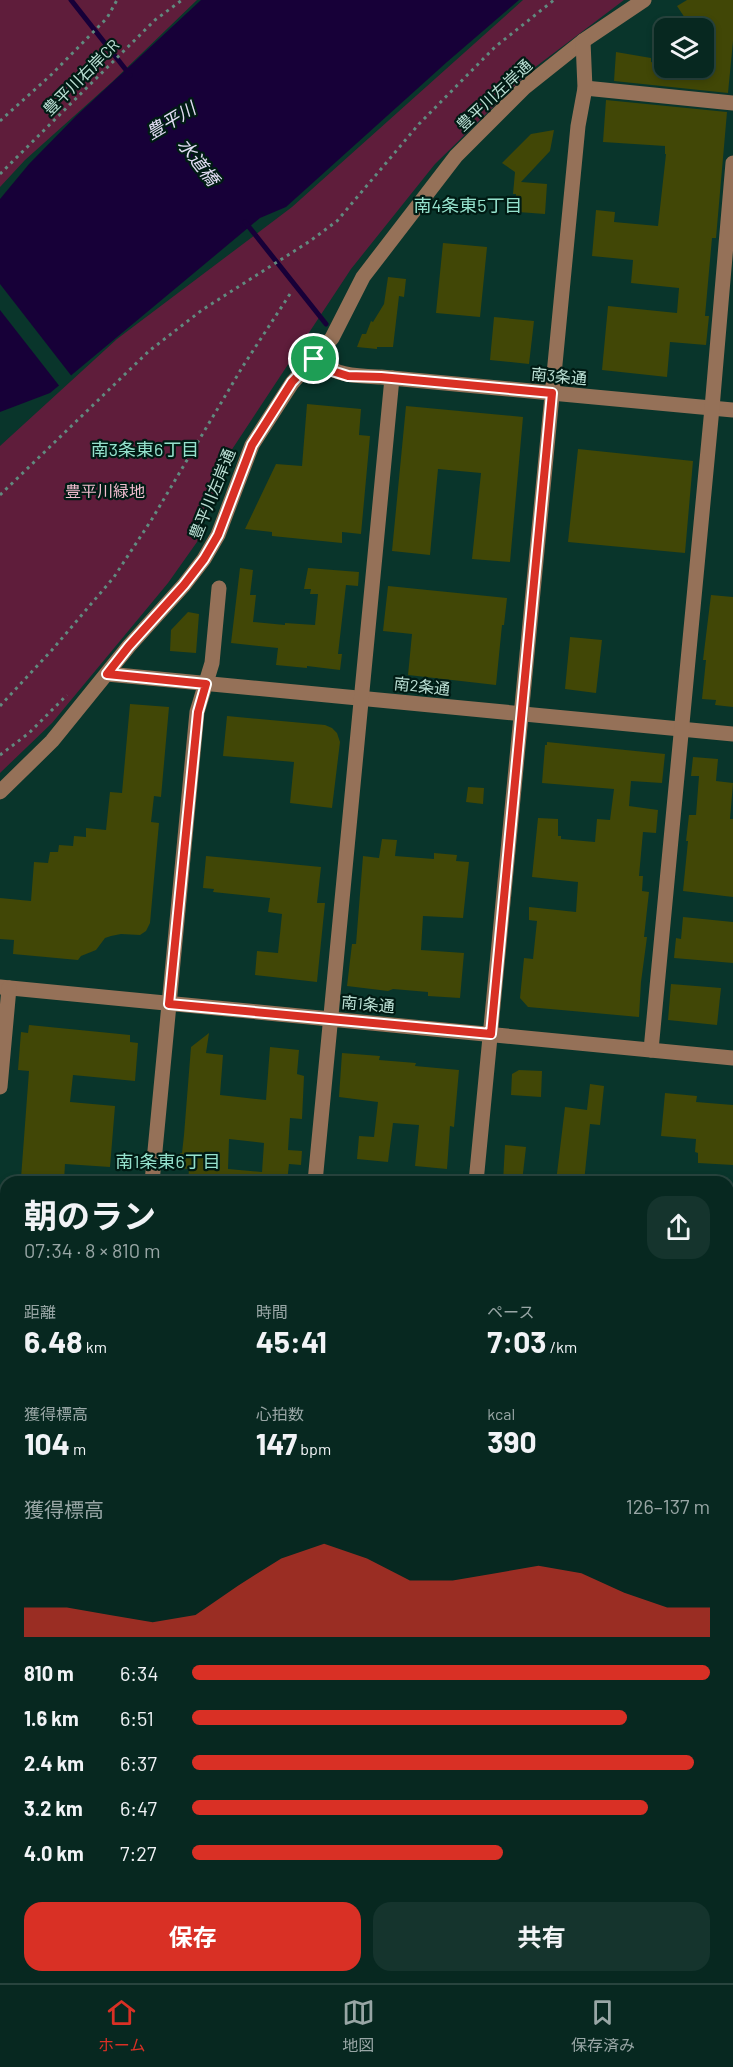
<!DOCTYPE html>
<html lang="ja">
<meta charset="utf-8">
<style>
body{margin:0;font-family:Barlow,"Noto Sans JP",sans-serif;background:#15342d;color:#f1f3f6;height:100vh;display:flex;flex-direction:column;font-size:22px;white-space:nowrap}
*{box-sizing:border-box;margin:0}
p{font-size:20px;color:#98a6a5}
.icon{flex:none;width:33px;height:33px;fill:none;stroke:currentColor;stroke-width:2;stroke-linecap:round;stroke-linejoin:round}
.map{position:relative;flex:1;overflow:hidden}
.details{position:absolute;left:0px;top:1176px;width:734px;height:807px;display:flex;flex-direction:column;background:#072820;border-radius:18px 18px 0 0;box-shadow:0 3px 9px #0003,0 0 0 2px #28443e}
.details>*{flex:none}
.controls{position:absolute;left:654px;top:18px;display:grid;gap:12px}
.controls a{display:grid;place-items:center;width:60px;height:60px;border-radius:12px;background:#072820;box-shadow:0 3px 9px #0003,0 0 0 2px #28443e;font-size:30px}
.pin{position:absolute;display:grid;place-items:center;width:51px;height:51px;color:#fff;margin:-26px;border:3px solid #fff;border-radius:50%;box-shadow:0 2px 6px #0007}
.round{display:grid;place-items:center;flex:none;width:63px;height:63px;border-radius:18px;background:#15342d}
.overview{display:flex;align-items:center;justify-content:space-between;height:102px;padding:0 24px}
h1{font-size:33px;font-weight:700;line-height:45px}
.metrics{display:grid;grid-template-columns:repeat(3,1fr);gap:9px;height:102px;padding:6px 24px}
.metrics div{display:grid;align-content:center}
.metrics b{font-size:30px;font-weight:700}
.metrics small{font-size:16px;font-weight:400}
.metrics p{font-size:16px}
.chart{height:168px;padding:12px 24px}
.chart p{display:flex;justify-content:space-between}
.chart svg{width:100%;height:108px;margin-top:6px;fill:#d93025;opacity:.7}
.primary-button{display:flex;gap:12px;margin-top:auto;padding:12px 24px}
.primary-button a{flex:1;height:69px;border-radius:18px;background:#d93025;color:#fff;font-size:24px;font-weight:700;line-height:69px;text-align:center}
.primary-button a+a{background:#15342d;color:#f1f3f6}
ul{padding:0 24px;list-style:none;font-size:20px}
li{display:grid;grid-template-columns:96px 72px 1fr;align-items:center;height:45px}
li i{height:15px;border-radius:8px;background:#d93025}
.tab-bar{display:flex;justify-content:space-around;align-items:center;height:84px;border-top:2px solid #28443e;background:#072820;font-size:16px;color:#98a6a5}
.tab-bar a{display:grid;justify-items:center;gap:3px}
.tab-bar .on{color:#d93025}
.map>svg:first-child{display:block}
.built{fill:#114439}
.green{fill:#5f1d3b}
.water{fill:#170038}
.pier{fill:#09352b}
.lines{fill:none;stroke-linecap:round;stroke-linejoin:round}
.stream{stroke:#170038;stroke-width:5}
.building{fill:#414706;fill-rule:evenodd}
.path{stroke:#618a7f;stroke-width:3;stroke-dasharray:3 4.5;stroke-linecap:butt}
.minor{stroke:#957158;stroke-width:15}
.highway{stroke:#f4e2d6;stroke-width:18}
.route-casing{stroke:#fff;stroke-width:12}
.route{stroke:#d93025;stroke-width:8}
.labels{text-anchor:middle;stroke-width:4.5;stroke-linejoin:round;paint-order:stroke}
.street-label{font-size:16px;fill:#bbe0d5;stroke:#001b14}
.park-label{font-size:16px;fill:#f0bdcf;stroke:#001b14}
.water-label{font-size:18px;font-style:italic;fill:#e2ddf4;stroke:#001b14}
.neighbourhood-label{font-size:18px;fill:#94e1cc;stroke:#001b14}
</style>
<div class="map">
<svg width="733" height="1983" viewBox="0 0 733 1983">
<rect width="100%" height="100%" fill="#09352b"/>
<rect class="built" x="0" y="1384" width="6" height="247"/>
<g class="green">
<polygon points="0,0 197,0 112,82 25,160 0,187"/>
<polygon points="523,0 624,0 530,71 435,164 351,269 227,457 197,542 168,583 52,723 0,773 0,446 117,339 292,207"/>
<rect x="0" y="1393" width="6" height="113"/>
</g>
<polygon class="water" points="201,0 519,0 447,62 286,207 260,218 50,393 0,412 0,199 29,164 76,116"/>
<polygon class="pier" points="0,284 73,378 61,388 0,310"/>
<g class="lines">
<g class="stream">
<polyline points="71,0 130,75"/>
<polyline points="245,222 326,324"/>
</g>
</g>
<g class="building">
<polygon points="687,0 733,0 733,41 728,93 614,81 616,52 651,58 651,62 664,65 664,68 704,68 704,28 684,28 685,18 677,6"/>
<polygon points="606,100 727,112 716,238 712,238 705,316 709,316 706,345 670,342 667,377 602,370 608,306 677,313 679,288 631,283 633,260 592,256 596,210 615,212 614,222 658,226 666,154 665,154 665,146 603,142"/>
<polygon points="554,130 550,151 521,182 547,184 545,214 518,212 518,206 515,204 516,194 513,194 515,172 502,163 531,134"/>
<polygon points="443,243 487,247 480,317 436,313"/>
<polygon points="388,277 406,279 404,297 399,296 393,347 377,347 377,349 357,347 362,334 366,334 371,321 373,322 384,304"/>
<polygon points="494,317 534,321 529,364 490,360"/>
<polygon points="307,404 361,409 359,435 370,436 361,534 342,532 342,543 272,536 272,532 245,529 276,464 302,466"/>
<polygon points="406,406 523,417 510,562 472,559 481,473 438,469 430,555 392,551"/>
<polygon points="578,449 693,461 685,553 568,542"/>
<polygon points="240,568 253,570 250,595 256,595 253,622 285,625 285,623 315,625 318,594 310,594 311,589 304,589 308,568 359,572 358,586 346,585 338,654 342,654 340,670 307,666 307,668 276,665 278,648 231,643"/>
<polygon points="388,586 507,598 504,625 502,625 496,685 408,675 412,634 383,631"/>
<polygon points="711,595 733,597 733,707 715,705 716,700 702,699 706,660 703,660"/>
<polygon points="188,612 199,614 196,653 170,651 171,630"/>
<polygon points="570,637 602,640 596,693 565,689"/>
<polygon points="130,704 169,707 161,797 154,796 151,822 159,823 150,923 146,931 140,935 121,934 111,936 105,938 96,950 81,956 78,960 13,954 14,940 0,939 0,898 31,901 34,862 48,863 50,852 58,852 59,845 73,846 74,836 86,837 86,828 106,830 110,792 122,793"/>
<polygon points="227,716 325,725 332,728 337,733 340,742 332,808 290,803 294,762 223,756"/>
<polygon points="547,742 665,754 662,783 631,781 629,806 658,810 656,833 643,832 639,876 643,876 642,891 649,892 644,937 647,937 641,982 639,1017 528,1007 520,998 524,958 533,959 537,921 529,920 529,907 576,912 578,882 532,877 538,818 558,819 558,836 561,836 561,839 595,842 597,819 610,820 614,789 542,783 545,745 547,745"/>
<polygon points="693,757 718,759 716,781 733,783 730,819 733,819 733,897 683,891 688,841 686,841 689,815 696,815 699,776 691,776"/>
<polygon points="468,787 484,788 483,804 466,802"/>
<polygon points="382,839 397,840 395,856 434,859 434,853 457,855 456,861 469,862 463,918 423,916 421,950 464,953 460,998 428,996 428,992 393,989 388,991 347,986 352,944 356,944 363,856 379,858"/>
<polygon points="206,856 321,867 317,903 325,903 317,982 255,975 257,951 278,953 282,914 268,912 270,898 213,892 214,889 203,888"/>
<polygon points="683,917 733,922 733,963 674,958 676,938 681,939"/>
<polygon points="671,984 721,988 717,1025 668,1020"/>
<polygon points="29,1025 130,1035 130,1042 138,1043 135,1081 73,1075 70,1102 115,1106 110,1167 65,1164 64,1181 21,1178 29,1071 18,1070 21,1032 28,1033"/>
<path d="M209,1033L206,1053L223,1055L220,1095L266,1100L270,1047L299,1050L297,1074L304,1076L302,1119L290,1118L288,1150L302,1151L301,1165L289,1164L287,1182H188L189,1169L179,1168L180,1153H182L184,1135L191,1047ZM229,1139L264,1143L262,1172L228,1169Z"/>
<polygon points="342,1053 380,1056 379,1060 416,1063 415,1066 459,1070 454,1127 450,1126 447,1169 415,1166 419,1125 393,1123 388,1162 357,1159 359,1136 374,1137 378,1102 339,1097"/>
<polygon points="519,1070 542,1071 541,1097 511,1095 512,1074"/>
<polygon points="590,1084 604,1086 600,1125 590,1124 584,1182 556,1182 565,1107 587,1110"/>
<polygon points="665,1093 697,1096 696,1102 733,1105 733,1165 698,1163 698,1153 695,1152 696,1139 661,1136"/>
<polygon points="505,1145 526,1147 522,1182 503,1182"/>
</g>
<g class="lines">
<g class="path">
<polyline points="0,121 52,74 107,18 117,0"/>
<polyline points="0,174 155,20 182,0"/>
<polyline points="0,495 149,351 202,310 310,241 337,221 419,124 495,47 554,0"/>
<polyline points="0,706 52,650 114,577 152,519 243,366 290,294"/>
<polyline points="0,755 29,733 67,695"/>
<polyline points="440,1978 440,1977"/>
<polyline points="442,1978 442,1977"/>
</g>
<g class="minor">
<polyline points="585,88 733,103"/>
<path d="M314,359C338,376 353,376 381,377L733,410"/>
<polyline points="107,674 733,734"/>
<polyline points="0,792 52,741 129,646 184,585 204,559 218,535 252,445 292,383 332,338 363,277 456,156 524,88 583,41 644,0"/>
<polyline points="0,987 733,1058"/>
<polyline points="651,1050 712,408 733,163"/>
<polyline points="0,1087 9,988"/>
<polyline points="152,1182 197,712 212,663 219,588"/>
<polyline points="315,1182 392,378"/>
<polyline points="476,1182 578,126 585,88 583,41"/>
<polyline points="0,1311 6,1312"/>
<polyline points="0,1357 6,1358"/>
<polyline points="728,1383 733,1383"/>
<polyline points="728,1428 733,1429"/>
<polyline points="728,1689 733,1688"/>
<polyline points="728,1920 733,1869"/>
<polyline points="65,1983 66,1977"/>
<polyline points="228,1983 228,1977"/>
<polyline points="684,1983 685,1977"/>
</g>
<g class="highway">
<polyline points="0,1851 6,1851"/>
<polyline points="728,1920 733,1921"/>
</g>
</g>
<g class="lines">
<defs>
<polygon id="route" points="314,359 329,370 348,376 381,377 552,393 491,1034 169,1004 198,712 206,684 107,674 129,646 184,585 204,559 218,535 252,445 292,382"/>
</defs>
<use href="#route" class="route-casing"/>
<use href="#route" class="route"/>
</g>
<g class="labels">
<g class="street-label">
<text transform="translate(81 77) rotate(-45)" y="6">豊平川右岸CR</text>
<text transform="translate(494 95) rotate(-43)" y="6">豊平川左岸通</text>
<text transform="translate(559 376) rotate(5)" y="6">南3条通</text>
<text transform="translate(212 494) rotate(-68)" y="6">豊平川左岸通</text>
<text transform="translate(422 686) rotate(6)" y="6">南2条通</text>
<text transform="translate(368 1004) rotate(5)" y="6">南1条通</text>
</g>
<g class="park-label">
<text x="105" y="497">豊平川緑地</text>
</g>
<g class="water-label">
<text transform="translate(171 121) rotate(-31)" y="6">豊平川</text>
<text transform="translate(198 162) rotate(52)" y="6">水道橋</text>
</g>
<g class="neighbourhood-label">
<text x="468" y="212">南4条東5丁目</text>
<text x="145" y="456">南3条東6丁目</text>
<text x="168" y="1168">南1条東6丁目</text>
</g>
</g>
</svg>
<div class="controls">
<a><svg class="icon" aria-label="layers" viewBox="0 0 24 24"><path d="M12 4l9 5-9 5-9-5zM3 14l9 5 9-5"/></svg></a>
</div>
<div class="pin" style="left:314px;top:359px;background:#1e9e55"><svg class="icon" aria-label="arrive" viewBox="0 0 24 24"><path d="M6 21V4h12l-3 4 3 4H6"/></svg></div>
<section class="details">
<div class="overview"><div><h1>朝のラン</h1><p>07:34 · 8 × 810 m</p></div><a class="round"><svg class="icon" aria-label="share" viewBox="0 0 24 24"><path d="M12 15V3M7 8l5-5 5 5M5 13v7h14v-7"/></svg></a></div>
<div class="metrics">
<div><p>距離</p><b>6.48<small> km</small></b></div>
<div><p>時間</p><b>45:41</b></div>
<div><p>ペース</p><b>7:03<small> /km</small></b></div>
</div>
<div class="metrics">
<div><p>獲得標高</p><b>104<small> m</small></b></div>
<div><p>心拍数</p><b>147<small> bpm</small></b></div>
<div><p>kcal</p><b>390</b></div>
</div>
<div class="chart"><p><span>獲得標高</span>126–137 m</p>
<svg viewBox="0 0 160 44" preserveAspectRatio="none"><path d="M0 44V32L10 32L20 35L30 38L40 35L50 23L60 12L70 6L80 12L90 21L100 21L110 18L120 15L130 18L140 26L150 32L160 32V44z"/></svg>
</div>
<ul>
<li><b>810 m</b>6:34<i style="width:100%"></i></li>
<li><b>1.6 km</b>6:51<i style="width:84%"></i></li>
<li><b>2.4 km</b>6:37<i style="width:97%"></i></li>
<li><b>3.2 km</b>6:47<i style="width:88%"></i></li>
<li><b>4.0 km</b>7:27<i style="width:60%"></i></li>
</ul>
<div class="primary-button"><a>保存</a><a>共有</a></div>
</section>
</div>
<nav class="tab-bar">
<a class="on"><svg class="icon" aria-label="home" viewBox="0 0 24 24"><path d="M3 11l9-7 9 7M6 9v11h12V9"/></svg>ホーム</a>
<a><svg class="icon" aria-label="map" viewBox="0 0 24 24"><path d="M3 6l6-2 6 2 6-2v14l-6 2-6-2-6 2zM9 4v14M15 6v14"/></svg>地図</a>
<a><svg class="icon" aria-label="saved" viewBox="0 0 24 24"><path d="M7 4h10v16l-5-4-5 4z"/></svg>保存済み</a>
</nav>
